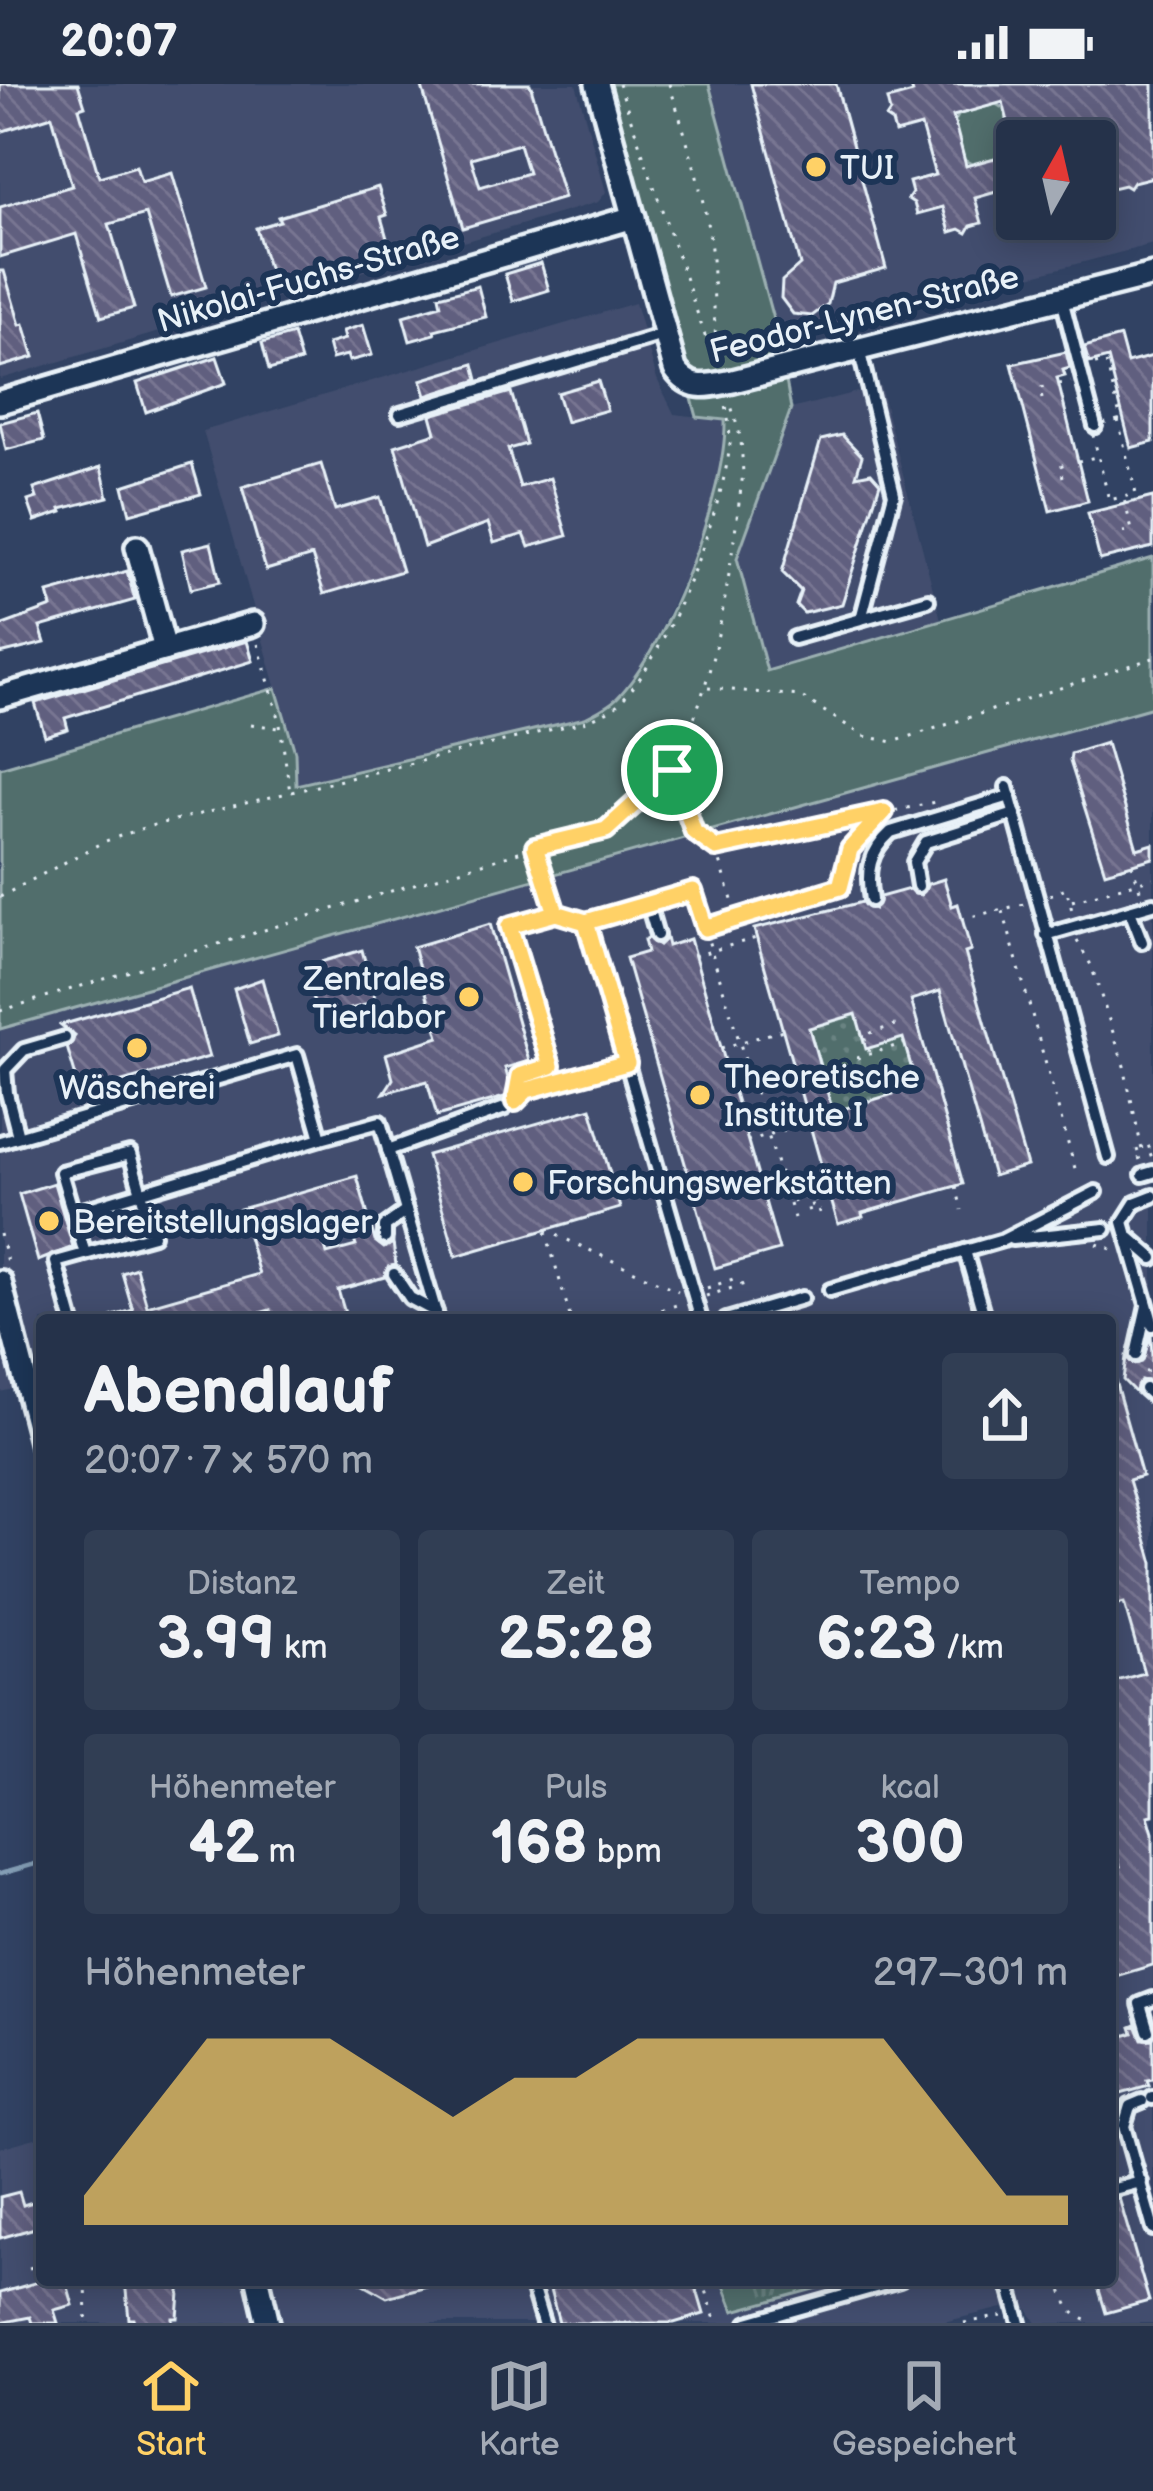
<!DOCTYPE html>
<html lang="de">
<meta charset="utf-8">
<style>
body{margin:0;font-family:"Balsamiq Sans",sans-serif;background:#313e54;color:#f1f3f6;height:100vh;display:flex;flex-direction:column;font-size:45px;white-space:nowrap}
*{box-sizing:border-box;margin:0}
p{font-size:39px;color:#a3aab5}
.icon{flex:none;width:66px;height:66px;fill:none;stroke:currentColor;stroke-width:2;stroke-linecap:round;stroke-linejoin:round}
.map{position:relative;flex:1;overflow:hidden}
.details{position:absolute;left:36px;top:1230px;width:1080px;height:972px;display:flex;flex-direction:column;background:#25324a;border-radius:12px;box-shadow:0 6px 30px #0003,0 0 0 3px #424d62}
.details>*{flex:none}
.needle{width:78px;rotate:8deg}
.fabs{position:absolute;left:996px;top:36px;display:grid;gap:24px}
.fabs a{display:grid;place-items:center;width:120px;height:120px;border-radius:12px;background:#25324a;box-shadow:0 6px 30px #0003,0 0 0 3px #424d62;font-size:60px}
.pin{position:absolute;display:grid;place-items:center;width:102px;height:102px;color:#fff;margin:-51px;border:6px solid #fff;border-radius:50%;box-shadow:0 3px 12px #0007}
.round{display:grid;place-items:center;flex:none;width:126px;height:126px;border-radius:12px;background:#313e54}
.overview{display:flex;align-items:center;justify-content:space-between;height:204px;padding:0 48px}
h1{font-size:66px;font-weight:600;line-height:90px}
.stats{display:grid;grid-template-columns:repeat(3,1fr);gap:18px;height:204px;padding:12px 48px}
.stats div{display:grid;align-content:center;border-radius:12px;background:#313e54;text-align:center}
.stats b{font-size:60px;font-weight:600}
.stats small{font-size:33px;font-weight:400}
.stats p{font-size:33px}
.chart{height:336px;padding:24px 48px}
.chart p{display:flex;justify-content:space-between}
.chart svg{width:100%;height:216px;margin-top:12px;fill:#ffd166;opacity:.7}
.status{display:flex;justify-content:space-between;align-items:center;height:84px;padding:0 60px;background:#25324a;direction:ltr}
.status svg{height:33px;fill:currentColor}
.tabs{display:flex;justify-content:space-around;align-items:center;height:168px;border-top:3px solid #424d62;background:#25324a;font-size:33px;color:#a3aab5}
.tabs a{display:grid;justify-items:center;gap:6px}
.tabs .active{color:#ffd166}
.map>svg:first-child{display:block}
.built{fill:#424e6e;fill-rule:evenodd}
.grass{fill:url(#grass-tufts);stroke:#9cb0b2;stroke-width:3}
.park{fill:#516e6c;stroke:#9cb0b2;stroke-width:3}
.garden{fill:url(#garden-dots);stroke:#9cb0b2;stroke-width:3}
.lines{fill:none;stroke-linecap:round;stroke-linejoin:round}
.stream{stroke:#849eb5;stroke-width:4.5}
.building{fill:url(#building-back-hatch);stroke:#e8f1f8;stroke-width:3;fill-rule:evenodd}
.service-casing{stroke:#e8f1f8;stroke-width:20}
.minor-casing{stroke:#e8f1f8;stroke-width:30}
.path{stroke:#e8f1f8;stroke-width:3;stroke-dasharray:3 9;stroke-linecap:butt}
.service{stroke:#1d3557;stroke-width:10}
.minor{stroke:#1d3557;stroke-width:21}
.path-bridge{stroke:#e8f1f8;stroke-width:3;stroke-dasharray:3 9;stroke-linecap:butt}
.route-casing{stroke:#fff;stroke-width:24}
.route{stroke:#ffd166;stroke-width:15}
.poi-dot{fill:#ffd166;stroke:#1d3557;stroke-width:4.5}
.labels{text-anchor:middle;stroke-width:12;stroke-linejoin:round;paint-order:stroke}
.poi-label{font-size:33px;fill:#e8f1f8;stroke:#1d3557;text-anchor:start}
.street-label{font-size:33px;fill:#e8f1f8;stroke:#1d3557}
</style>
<div class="status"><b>20:07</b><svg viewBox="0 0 49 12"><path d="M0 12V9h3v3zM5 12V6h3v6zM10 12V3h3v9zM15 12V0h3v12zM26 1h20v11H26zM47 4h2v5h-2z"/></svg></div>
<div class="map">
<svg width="1153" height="2239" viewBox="0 0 1153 2239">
<defs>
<pattern id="grass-tufts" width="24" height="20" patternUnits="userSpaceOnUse" patternTransform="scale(3)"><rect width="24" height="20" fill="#516e6c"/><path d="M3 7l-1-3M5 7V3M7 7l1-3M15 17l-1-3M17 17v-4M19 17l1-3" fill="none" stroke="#6a8382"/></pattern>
<pattern id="garden-dots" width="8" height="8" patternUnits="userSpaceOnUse" patternTransform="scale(3)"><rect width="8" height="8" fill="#516e6c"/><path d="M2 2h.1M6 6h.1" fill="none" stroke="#6a8382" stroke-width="1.8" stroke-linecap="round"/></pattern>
<pattern id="building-back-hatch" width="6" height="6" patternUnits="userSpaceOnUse" patternTransform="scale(3)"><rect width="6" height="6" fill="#615f7f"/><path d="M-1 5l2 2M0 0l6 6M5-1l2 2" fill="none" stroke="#787692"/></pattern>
</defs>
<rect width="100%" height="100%" fill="#314263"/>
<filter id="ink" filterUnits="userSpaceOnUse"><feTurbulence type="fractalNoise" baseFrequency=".00833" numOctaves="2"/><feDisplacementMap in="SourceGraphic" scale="24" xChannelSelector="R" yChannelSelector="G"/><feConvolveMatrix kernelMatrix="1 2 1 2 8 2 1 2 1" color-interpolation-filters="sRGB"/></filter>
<g filter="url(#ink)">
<g class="built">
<polygon points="0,0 576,0 606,108 598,118 0,295"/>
<path d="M709,0H1153V160L779,257ZM1017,57H1095V135H1017Z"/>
<polygon points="635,219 657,295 674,330 725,336 726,352 711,426 698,464 653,561 630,599 613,619 585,634 295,702 295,668 203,347"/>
<polygon points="880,302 941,536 767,588 737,474 791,325"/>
<polygon points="1153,623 1153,2239 1037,2239 1024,2219 939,2239 284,2239 273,2196 1110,2196 1110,1236 42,1236 42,1341 31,1301 0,1308 0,945"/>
<polygon points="42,2052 42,2196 249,2196 261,2239 0,2239 0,2064"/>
</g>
<polygon class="grass" points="722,2196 820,2196 822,2203 734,2227"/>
<g class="park">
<path d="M607,0H709L779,257L791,325L737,474L767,587L1153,474V623L0,945V684L276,604L295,668L296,701L585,634C596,628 608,623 617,614C667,564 727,407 725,336L697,333Z"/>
<polygon points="996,20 1004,25 1014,63 1010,70 972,80 964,76 954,39 959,30"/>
</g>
<polygon class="garden" points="893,920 917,1003 833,1028 809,944"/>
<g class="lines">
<polyline class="stream" points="0,1790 42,1778"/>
</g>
<g class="building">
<polygon points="0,0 78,0 85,22 79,24 99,93 136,82 141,98 172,89 206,203 171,213 146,130 109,140 134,224 101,233 76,150 0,173 0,123 72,102 52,32 0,48"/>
<path d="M421,0H530L564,114L463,144ZM519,60L528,89L480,103L471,74Z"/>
<polygon points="751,0 836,0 886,184 833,199 828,220 812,232 793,230 781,214 782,197 800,181"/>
<polygon points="910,0 1153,0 1153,93 1133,98 1129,104 1124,101 1112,104 1106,79 1095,81 1095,57 1013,57 1003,18 953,32 966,82 1017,68 1017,102 975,114 982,139 971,142 967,149 960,145 950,148 943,123 917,130 914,119 908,115 912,109 909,98 935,91 921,42 895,49 892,38 886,34 890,28 887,16 913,9"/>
<polygon points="378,103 387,131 381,133 390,165 273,200 256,144 280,137 278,133"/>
<polygon points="541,179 549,206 513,217 505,190"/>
<polygon points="0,187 4,187 20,241 24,240 34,273 0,283"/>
<polygon points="478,202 486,233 434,246 435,250 410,257 403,232 441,221 439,212"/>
<polygon points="363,241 372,271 349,277 347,271 332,275 328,260 345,255 343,247"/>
<polygon points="293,250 301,277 269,286 262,259"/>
<polygon points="1120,253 1127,279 1153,272 1153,358 1131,364 1108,274 1089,279 1084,263"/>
<polygon points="1066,268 1070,284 1063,286 1065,292 1057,294 1088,417 1050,427 1012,280"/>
<polygon points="217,273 226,299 146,328 137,299"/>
<polygon points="474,280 478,296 426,312 421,296"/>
<polygon points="598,297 607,326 566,338 557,309"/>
<polygon points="511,308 526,360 508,365 520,403 550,394 567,452 529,463 524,450 494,459 488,439 424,463 395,362 436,349 431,331"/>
<polygon points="37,329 44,356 6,366 0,339"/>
<polygon points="842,351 862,372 856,392 871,389 880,399 842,520 804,529 796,521 801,507 782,488 821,356"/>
<polygon points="192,380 201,410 130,430 123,402"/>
<polygon points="321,380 335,426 380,413 402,487 324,510 312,472 266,486 242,403"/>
<polygon points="101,383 108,413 61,425 62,428 35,437 28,417 37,414 34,405"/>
<polygon points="1153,413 1153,463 1100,476 1088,429"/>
<polygon points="211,459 220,498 191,505 182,466"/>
<polygon points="127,487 135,516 40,543 45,559 0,570 0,542 52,523 48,509"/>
<polygon points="247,557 253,577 65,634 68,645 45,652 35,619"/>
<polygon points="1106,659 1137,765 1153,760 1153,774 1105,788 1070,677 1071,670"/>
<path d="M944,795L952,822L958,820L971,867L965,869L1027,1082L993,1092L940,907L911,916L963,1100L862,1129L863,1133L838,1140L754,845L862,818L874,825L880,813L909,805L921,811L928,800ZM856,930L866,965L903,954L917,1003L833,1028L809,944Z"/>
<polygon points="490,840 529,977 505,984 512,1007 508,1012 437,1032 427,997 384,1009 393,995 386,970 439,953 413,863"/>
<polygon points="648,854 659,861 666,854 668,862 690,855 779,1166 715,1184 626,874 647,868 644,856"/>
<polygon points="362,866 376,918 350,925 353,936 322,945 303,883"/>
<polygon points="262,895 278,952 250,960 234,905"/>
<polygon points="189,904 209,973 81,1010 67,963 75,952 61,941"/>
<polygon points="591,1024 620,1124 456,1172 427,1071"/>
<path d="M357,1092L375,1157L384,1164L393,1159L396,1181L388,1183L385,1193L338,1206L347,1236H272L270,1226L235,1236H114L113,1232L133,1226L122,1189L136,1184L147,1222L259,1190L240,1125ZM347,1134L356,1162L327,1170L319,1142Z"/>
<polygon points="54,1099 73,1163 38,1177 19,1110"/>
<polygon points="1151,1250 1153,1299 1141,1296 1136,1309 1123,1296 1126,1273 1133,1280 1142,1278"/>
<polygon points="1114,1293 1142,1392 1129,1396 1153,1479 1153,1731 1148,1732 1153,1749 1153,1881 1116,1892 1110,1871 1110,1783 1120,1782 1110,1748 1110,1599 1144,1589 1124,1519 1110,1523 1110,1294"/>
<polygon points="1136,1941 1142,1955 1153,1955 1153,1996 1147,1997 1149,2002 1110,2013 1110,1968 1120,1965 1117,1954 1133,1949 1131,1943"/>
<polygon points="19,2108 23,2121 42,2115 42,2142 0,2154 0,2113"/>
<polygon points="1119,2114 1149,2217 1106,2229 1096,2196 1110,2196 1110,2116"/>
<polygon points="45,2196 66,2196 73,2221 54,2226 58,2239 32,2239 30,2233 0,2239 0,2209"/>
<polygon points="181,2196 178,2234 173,2234 173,2239 135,2239 134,2235 129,2235 125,2197"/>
<polygon points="357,2196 434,2196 434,2200 387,2213"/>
<polygon points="586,2196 694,2196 704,2230 674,2239 559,2239 550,2206"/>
</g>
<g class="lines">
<defs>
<g id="service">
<polyline points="1062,215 1095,342"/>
<polyline points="859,265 894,410 861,535"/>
<polyline points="400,330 666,250"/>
<polyline points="794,554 928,516"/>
<polyline points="1007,703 1108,1073"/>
<polyline points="918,802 914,778 926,758 1015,730"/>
<path d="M871,816C866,787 869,768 891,748L1010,712"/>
<polyline points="1130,827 1142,858"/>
<polyline points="657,851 648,820 586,838 701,1236"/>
<polyline points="1046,851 1153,820"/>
<polyline points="515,1018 527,1006 627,978"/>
<polyline points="18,1052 7,1009 5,986 24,966 65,954"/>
<polyline points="0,1058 297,971 321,1054 380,1038 438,1236"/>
<polyline points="388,1066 505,1024"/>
<polyline points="1143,1091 1153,1088"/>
<polyline points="1153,1112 1135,1119 1123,1138 1153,1241"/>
<polyline points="73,1129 321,1054"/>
<polyline points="385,1154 385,1142 406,1127"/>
<polyline points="1130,1154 1153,1174"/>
<polyline points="1012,1155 1105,1145"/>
<polyline points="965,1167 985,1236"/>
<polyline points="394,1190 410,1214 436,1228"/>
<polyline points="830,1206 1003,1156 1096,1108"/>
<polyline points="72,1236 56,1178 153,1151 130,1070 61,1088 85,1170"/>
<polyline points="726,1236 802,1214"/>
<polyline points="1136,1271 1147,1222"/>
<polyline points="1145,1305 1153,1312"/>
<polyline points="1148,1947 1140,1920 1153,1915"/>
<polyline points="1152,2014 1153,2014"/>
<polyline points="1142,2017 1130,2022 1124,2042 1153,2145"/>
<polyline points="1110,2106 1141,2098"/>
<polyline points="530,2196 543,2239"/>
<polyline points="1008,2196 1020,2239"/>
<polyline points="748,2239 900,2196"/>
</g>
<g id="minor">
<path d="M597,0L675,285C691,308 708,302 733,297L1153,191"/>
<polyline points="0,318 634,133"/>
<polyline points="137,463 165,565"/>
<polyline points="0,613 253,540"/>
<polyline points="0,1198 42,1361"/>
<polyline points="258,2196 268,2239"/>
</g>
</defs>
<use href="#service" class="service-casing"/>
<use href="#minor" class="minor-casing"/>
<g class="path">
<polyline points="619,0 714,278"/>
<path d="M669,0C686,52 702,102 710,157C716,198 711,239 720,280"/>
<polyline points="531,4 542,0"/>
<polyline points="1095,280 1106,278 1121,336 1118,336"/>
<polyline points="1059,300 1071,298"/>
<polyline points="1042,315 1040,304 1045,303"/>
<polygon points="1118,336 1136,410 1109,416 1091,343"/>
<polyline points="1078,377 1096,373"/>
<polyline points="1063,393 1060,382 1065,380"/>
<polyline points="1123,448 1132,446 1124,415"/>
<polyline points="258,560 279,634 290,708"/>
<polyline points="708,604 800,612 864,652 893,658 1153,574"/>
<polyline points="251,640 279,644"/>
<polyline points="672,686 694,748 716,764 737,832"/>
<polyline points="716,764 884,729"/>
<polyline points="1132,780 1141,809"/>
<polyline points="1050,811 1066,804 1073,830"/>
<path d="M0,813L103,758L146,743L587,637C595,633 606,629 613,624C662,588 725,420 730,359C730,347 728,334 726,321"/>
<polyline points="664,815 693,807 789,1119 805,1114 809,1128 813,1126 810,1116 814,1114 820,1131"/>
<polyline points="1072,817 1153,794"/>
<polyline points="1003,827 1076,1088"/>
<polyline points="962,835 1024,820"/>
<polyline points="706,843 840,803 850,765 884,729 935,718"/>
<polyline points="1077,857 1091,881 1124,982 1142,1066"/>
<path d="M0,927L535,763C557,758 587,756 607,746C714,690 727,497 743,390L741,355L730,318"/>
<polyline points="869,968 864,951 899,940"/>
<polyline points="519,992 551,982 509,842 556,829 536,765"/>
<polyline points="868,1018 854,975 905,959"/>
<polyline points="1136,1067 1153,1062"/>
<polyline points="1138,1075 1153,1070"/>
<polyline points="956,1102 962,1126"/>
<polyline points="790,1120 794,1134"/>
<polyline points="546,1146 678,1207"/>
<polyline points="546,1148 571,1236"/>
<polyline points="0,1150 7,1178"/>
<polyline points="1097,1160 1112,1165"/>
<polyline points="707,1204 739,1193"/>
<polyline points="706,1212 745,1200"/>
<polyline points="627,1236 680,1220"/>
<polyline points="1145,1288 1153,1287"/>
<polyline points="29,2184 42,2181"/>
<polyline points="86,2196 87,2239"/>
<polyline points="703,2196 716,2239"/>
<path d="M1057,2196C1070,2220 1065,2230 1094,2239"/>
<polyline points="964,2239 1003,2232"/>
</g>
<use href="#service" class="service"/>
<use href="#minor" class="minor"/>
<g class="path-bridge">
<polyline points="694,872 756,854"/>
<polyline points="721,964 783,946"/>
<polyline points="747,1057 809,1039"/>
</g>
</g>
</g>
<g class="lines" filter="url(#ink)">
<defs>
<polyline id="route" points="672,686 606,746 535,763 556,829 586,838 627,979 527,1006 515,1018 520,992 551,982 509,842 556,829 586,838 693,807 705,844 840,803 850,765 884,728 716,764 694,748 672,686"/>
</defs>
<use href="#route" class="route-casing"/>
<use href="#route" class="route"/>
</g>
<g class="poi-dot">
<circle cx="816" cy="83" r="12"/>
<circle cx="469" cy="913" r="12"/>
<circle cx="137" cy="964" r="12"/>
<circle cx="700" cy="1011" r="12"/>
<circle cx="523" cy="1098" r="12"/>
<circle cx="49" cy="1137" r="12"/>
</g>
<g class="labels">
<g class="poi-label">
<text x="840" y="95">TUI</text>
<text x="445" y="906" text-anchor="end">Zentrales<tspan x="445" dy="38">Tierlabor</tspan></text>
<text x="724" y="1004">Theoretische<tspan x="724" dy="38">Institute I</tspan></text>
<text x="137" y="1015" text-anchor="middle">Wäscherei</text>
<text x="547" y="1110">Forschungswerkstätten</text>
<text x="73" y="1149">Bereitstellungslager</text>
</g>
<g class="street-label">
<text transform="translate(308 194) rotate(-16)" y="12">Nikolai-Fuchs-Straße</text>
<text transform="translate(864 229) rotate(-14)" y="12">Feodor-Lynen-Straße</text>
</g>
</g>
</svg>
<div class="fabs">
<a><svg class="needle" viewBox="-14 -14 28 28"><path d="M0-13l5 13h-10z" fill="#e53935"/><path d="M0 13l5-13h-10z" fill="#a3aab5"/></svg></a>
</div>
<div class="pin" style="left:672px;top:686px;background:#1e9e55"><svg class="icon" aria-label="arrive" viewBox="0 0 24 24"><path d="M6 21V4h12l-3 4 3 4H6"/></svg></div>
<section class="details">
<div class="overview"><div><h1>Abendlauf</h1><p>20:07 · 7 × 570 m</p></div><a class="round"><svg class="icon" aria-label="share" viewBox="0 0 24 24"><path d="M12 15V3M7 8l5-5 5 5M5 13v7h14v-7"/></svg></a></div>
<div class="stats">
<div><p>Distanz</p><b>3.99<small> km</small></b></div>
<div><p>Zeit</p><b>25:28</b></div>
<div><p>Tempo</p><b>6:23<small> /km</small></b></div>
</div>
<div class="stats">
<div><p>Höhenmeter</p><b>42<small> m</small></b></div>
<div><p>Puls</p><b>168<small> bpm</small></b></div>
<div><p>kcal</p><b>300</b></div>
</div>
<div class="chart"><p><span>Höhenmeter</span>297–301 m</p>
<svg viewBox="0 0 160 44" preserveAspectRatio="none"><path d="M0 44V38L10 22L20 6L30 6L40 6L50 14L60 22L70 14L80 14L90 6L100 6L110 6L120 6L130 6L140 22L150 38L160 38V44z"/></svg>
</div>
</section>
</div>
<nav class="tabs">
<a class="active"><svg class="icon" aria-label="home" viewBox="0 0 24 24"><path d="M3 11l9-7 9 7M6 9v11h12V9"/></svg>Start</a>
<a><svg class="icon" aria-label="map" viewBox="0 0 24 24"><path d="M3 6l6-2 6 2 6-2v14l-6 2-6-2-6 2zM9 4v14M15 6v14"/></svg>Karte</a>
<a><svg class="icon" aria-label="saved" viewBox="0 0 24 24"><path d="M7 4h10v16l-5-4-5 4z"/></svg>Gespeichert</a>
</nav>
